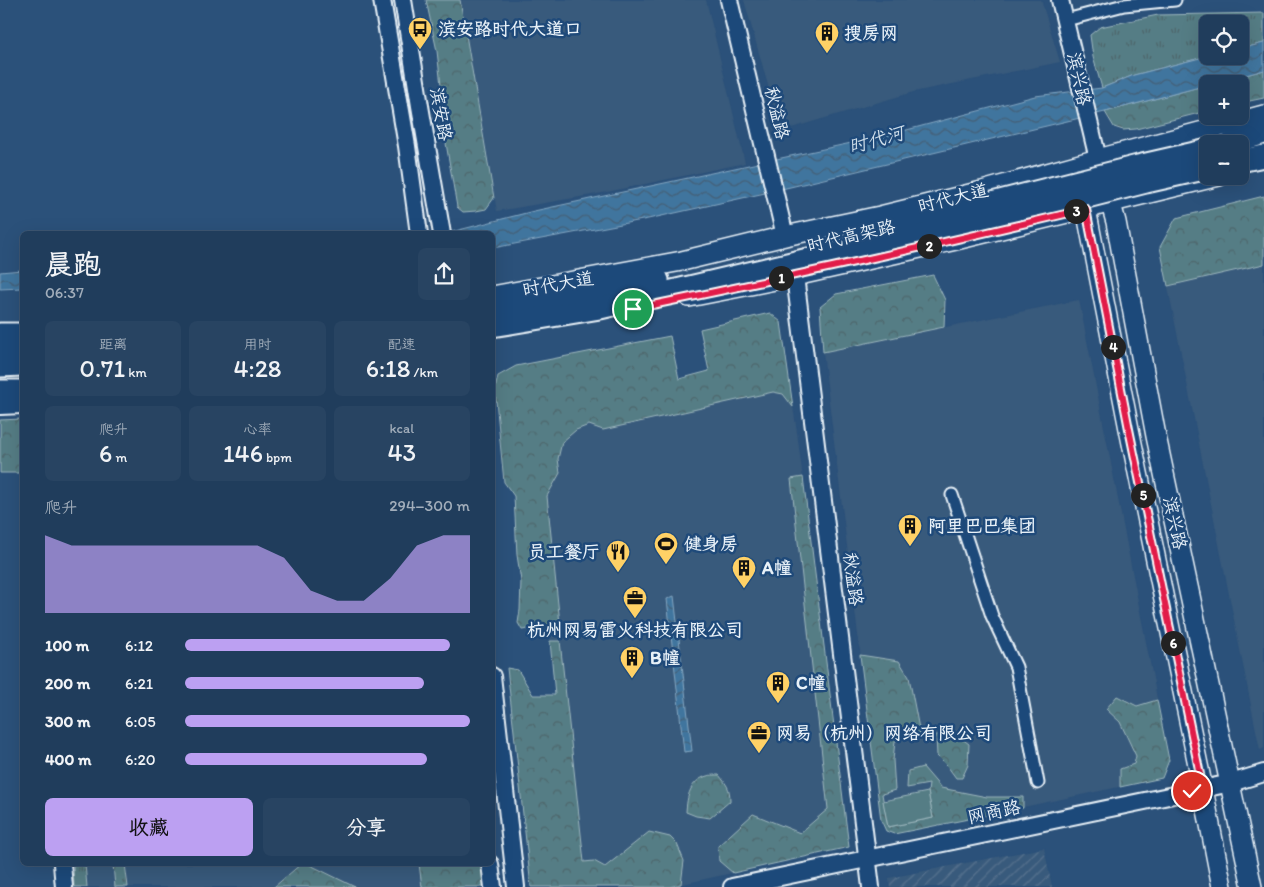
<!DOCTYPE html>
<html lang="zh">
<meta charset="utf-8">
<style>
body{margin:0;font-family:Itim,"LXGW WenKai TC",sans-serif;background:#284462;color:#f1f3f6;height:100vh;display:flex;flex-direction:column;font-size:19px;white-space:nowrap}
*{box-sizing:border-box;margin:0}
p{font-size:16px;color:#a2aebb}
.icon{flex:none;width:28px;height:28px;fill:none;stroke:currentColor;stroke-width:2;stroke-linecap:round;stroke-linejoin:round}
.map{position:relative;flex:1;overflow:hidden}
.details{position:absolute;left:20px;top:231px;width:475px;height:635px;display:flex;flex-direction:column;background:#203d5c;border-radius:8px;box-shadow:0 5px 20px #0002,0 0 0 1px #3d5672}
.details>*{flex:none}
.fabs{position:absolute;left:1199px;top:15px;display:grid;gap:10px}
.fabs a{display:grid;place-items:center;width:50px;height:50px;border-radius:8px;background:#203d5c;box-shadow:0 5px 20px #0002,0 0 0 1px #3d5672;font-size:25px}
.pin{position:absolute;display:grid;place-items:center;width:42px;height:42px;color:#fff;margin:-21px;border:2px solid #fff;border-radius:50%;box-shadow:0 1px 5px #0007}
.km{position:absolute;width:25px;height:25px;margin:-12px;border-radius:50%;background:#222;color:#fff;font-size:14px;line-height:25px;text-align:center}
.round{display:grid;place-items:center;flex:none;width:52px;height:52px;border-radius:8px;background:#284462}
.headline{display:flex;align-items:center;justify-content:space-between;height:85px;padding:0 25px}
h1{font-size:28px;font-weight:600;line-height:38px}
.stats{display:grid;grid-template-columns:repeat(3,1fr);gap:8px;height:85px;padding:5px 25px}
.stats div{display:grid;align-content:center;border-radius:8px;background:#284462;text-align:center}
.stats b{font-size:25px;font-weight:600}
.stats small{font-size:14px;font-weight:400}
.stats p{font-size:14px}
.chart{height:140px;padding:10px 25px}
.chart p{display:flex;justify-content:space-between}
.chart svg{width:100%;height:90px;margin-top:5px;fill:#bca0f2;opacity:.7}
.button{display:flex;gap:10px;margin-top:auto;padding:10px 25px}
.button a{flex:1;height:58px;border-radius:8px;background:#bca0f2;color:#111;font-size:20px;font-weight:600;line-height:58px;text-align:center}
.button a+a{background:#284462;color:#f1f3f6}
ul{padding:0 25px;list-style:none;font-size:16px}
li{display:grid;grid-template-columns:80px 60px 1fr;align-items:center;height:38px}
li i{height:12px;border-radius:6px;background:#bca0f2}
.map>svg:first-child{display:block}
.built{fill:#395a7b}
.industrial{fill:url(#industrial-furrows)}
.grass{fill:url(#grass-tufts);stroke:#9eb7be}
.forest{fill:url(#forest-crowns);stroke:#9eb7be}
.park{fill:#547d85;stroke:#9eb7be}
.water{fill:url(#water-waves);stroke:#84a7c2}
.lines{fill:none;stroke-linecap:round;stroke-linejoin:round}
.street-casing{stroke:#e8f1f8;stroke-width:15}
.secondary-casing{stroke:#e8f1f8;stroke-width:20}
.primary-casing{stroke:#e8f1f8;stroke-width:22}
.highway-casing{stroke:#e8f1f8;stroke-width:25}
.street{stroke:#1f4a7a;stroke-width:11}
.secondary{stroke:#1f4a7a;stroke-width:16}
.primary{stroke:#1f4a7a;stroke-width:19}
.highway{stroke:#1f4a7a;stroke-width:21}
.highway-bridge-casing{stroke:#e8f1f8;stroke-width:25;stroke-linecap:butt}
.highway-bridge{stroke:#1f4a7a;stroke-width:21}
.route-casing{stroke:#fff;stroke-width:10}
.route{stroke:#e11d48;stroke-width:6}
.labels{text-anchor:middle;stroke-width:5;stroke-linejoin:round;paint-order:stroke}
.poi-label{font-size:18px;font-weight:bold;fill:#e8f1f8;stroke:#1f4a7a;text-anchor:start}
.street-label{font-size:18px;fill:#e8f1f8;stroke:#1f4a7a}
.water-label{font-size:19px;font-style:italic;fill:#cfdeea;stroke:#1f4a7a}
</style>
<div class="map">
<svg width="1264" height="887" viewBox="0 0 1264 887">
<defs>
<pattern id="industrial-furrows" width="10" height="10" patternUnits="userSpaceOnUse" patternTransform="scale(1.25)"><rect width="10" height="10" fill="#395a7b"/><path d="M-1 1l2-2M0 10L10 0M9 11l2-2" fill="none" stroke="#56728e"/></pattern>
<pattern id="grass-tufts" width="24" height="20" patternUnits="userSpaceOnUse" patternTransform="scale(1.25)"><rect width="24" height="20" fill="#547d85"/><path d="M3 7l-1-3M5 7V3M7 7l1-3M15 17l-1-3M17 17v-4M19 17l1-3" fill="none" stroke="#4e656a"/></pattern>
<pattern id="forest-crowns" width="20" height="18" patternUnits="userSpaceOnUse" patternTransform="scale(1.25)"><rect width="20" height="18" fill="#547d85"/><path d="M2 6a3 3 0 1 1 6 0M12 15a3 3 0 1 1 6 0" fill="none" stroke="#4e656a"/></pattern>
<pattern id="water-waves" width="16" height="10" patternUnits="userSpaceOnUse" patternTransform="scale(1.25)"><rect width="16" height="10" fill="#41759e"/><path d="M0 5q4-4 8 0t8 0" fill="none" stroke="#445e74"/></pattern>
</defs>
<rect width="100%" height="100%" fill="#2b517a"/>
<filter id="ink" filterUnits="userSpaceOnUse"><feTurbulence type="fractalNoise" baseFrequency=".02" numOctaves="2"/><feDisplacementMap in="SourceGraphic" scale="10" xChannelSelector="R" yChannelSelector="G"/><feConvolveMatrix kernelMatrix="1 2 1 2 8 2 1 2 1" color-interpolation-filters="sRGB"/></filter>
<g filter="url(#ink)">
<g class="built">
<polygon points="460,0 706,0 745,163 597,194 497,211"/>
<polygon points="744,0 1041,0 1060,62 913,92 781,131"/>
<polygon points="1264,196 1264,748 1260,750 1160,247 1176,218"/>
<polygon points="1079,300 1169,760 1162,778 894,834 886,831 881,820 823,352"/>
<polygon points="788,375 797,432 849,847 669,887 573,887 550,634 526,420"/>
<polygon points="73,864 419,864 422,887 74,887"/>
</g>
<polygon class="industrial" points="1044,848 1052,887 890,887 889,878"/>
<g class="grass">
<polygon points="1264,13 1264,43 1240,49 1240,24 1208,24 1208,56 1134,75 1102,88 1093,57 1090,35 1100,27 1158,15"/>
<polygon points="73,864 85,864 87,887 74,887"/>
<polygon points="113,864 125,864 128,887 115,887"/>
</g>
<g class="forest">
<polygon points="426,0 460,0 494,198 486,209 476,211 463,212 457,207 441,114 442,94 437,51"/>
<polygon points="1264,70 1264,98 1240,103 1240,84 1213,84"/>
<polygon points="1207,85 1207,111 1136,129 1123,130 1114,127 1105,112"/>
<polygon points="1264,196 1264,264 1168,286 1160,247 1176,218"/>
<polygon points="933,275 945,300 944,327 823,352 820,307 836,294"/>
<polygon points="770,313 781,322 793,407 783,394 773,392 603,430 589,425 576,430 562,442 558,459 560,473 547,496 560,624 522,630 518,623 520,610 521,581 517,555 514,496 504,482 495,390 498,376 516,366 670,336 679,379 709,371 700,329"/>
<polygon points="22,419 22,473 0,473 0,420"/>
<polygon points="803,477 849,847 733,873 719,861 718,846 753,814 800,833 828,809 791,479"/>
<polygon points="550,641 560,641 584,862 594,861 605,867 649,832 670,837 677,844 684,861 681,884 669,887 531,887 507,668 518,670 533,695 555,695"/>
<polygon points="860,655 899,661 909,677 920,734 895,741 893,760 895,790 882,794 888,827 933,818 928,792 929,784 907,788 908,771 923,767 941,788 987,797 1023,797 1023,808 894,834 886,831 881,820"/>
<polygon points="1117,696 1137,706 1157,700 1169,760 1162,778 1120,787 1120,769 1134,764 1136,756 1120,722 1106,709"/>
<polygon points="936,735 957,735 969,744 968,765 962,778 956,778 948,767 937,756"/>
<path d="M719,775C727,785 730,788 730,801L710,818L696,816L686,812C687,796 690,781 707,776C710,775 715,775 719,775Z"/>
<polygon points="301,864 308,864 355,887 274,887"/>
<polygon points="419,864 484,864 487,887 422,887"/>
</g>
<polygon class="park" points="928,792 933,818 888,827 883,801"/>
<g class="water">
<polygon points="1264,43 1264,70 1213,84 1208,84 1207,85 1105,112 765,193 648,219 493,248 492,234 443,234 534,211 884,136 1035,96 1102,88 1134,75 1208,56 1240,56 1240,49"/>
<polygon points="22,270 22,288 0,289 0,272"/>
<polygon points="674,596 692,751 684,752 667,599"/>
</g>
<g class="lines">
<defs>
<g id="street">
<polyline points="1066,20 1124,5 1175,0"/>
<polyline points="952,495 992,616 1016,667 1038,783"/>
</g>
<g id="secondary">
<polyline points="382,0 407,146 419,234"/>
<polyline points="403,0 420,106 442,234"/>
<polyline points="729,0 785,236"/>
<polyline points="1060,0 1098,159"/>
<polyline points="795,276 871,887"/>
<polyline points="0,406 22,405"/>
<polyline points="492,676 516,887"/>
<polyline points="62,864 64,887"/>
<polyline points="490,864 493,887"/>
<polyline points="732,887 1231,783 1264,773"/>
</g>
<g id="primary">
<polyline points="1104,179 1116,222 1156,436 1252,887"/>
<polyline points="1089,197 1086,209 1129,429 1203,789 1222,887"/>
<polyline points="492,296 682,261 785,236 880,216 982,191 1098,159 1264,115"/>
<polyline points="689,297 795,276 956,240 1219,176"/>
</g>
<g id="highway">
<polyline points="1230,144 1264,133"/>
<polyline points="1240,161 1264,156"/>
<polyline points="856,235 992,203"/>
<polyline points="492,309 602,291 658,280"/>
<polyline points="492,326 600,308 817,257 997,220"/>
<polyline points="0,334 22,334"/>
<polyline points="0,351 22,350"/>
<polyline points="0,366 22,365"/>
<polyline points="0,391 22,391"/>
</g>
</defs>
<use href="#street" class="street-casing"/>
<use href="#secondary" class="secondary-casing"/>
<use href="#primary" class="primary-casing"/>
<use href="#highway" class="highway-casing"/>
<use href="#street" class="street"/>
<use href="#secondary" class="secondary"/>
<use href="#primary" class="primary"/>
<use href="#highway" class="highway"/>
<defs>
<g id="highway-bridge">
<polyline points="992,203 1138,166 1208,150"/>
<polyline points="997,220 1146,182 1208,168"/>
</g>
</defs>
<use href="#highway-bridge" class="highway-bridge-casing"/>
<use href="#highway-bridge" class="highway-bridge"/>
</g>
</g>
<g class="lines" filter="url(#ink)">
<defs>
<path id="route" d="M633,309C785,278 936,245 1086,209L1129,429L1203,789L1192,791"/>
</defs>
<use href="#route" class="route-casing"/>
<use href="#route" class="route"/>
</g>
<defs>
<symbol id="bus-pin" viewBox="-11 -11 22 30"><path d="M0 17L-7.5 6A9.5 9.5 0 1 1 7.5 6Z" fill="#ffd166" stroke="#1f4a7a"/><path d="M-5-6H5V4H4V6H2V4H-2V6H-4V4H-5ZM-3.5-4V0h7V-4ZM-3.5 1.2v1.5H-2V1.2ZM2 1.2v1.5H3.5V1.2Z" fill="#111"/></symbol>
<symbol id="building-pin" viewBox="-11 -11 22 30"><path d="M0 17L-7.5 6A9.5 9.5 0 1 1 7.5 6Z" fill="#ffd166" stroke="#1f4a7a"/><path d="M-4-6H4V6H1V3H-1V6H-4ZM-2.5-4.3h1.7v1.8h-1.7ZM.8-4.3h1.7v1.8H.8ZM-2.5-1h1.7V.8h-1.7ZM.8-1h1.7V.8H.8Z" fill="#111"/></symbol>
<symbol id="stadium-pin" viewBox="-11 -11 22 30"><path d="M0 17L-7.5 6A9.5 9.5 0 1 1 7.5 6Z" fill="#ffd166" stroke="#1f4a7a"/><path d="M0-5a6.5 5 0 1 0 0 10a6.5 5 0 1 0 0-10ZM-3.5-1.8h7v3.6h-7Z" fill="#111"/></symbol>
<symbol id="restaurant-pin" viewBox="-11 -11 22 30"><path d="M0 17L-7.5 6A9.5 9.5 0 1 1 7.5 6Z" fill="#ffd166" stroke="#1f4a7a"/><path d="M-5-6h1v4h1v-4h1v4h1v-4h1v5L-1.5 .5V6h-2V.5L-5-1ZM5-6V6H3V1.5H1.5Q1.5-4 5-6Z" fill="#111"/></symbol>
<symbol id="office-pin" viewBox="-11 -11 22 30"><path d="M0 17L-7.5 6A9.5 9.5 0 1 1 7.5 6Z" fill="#ffd166" stroke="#1f4a7a"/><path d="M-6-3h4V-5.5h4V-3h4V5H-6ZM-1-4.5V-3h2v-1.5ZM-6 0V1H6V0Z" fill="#111"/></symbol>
</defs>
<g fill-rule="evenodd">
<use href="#bus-pin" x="406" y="15" width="28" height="38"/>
<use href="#building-pin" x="813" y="19" width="28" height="38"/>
<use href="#building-pin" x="896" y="512" width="28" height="38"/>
<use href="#stadium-pin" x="652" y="530" width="28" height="38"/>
<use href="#restaurant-pin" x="604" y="538" width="28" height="38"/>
<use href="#building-pin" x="730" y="554" width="28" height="38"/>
<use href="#office-pin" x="621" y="584" width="28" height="38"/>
<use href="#building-pin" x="618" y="644" width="28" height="38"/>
<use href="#building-pin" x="764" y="669" width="28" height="38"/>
<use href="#office-pin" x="745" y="719" width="28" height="38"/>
</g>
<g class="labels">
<g class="poi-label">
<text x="438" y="35">滨安路时代大道口</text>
<text x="844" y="39">搜房网</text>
<text x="928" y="532">阿里巴巴集团</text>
<text x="684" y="550">健身房</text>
<text x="600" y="558" text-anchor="end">员工餐厅</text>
<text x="762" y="574">A幢</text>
<text x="635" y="636" text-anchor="middle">杭州网易雷火科技有限公司</text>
<text x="650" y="664">B幢</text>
<text x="796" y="689">C幢</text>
<text x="776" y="739">网易（杭州）网络有限公司</text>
</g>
<g class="street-label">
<text transform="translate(1079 79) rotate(78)" y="6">滨兴路</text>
<text transform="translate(777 113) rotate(77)" y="6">秋溢路</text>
<text transform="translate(441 114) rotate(80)" y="6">滨安路</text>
<text transform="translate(953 198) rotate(-14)" y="6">时代大道</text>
<text transform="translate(851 236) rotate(-13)" y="6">时代高架路</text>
<text transform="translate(558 284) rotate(-10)" y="6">时代大道</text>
<text transform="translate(1175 523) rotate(78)" y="6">滨兴路</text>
<text transform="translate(853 579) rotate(83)" y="6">秋溢路</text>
<text transform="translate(994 812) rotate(-12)" y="6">网商路</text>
</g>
<g class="water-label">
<text transform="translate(876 139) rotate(-15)" y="7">时代河</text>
</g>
</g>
</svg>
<div class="fabs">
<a><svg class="icon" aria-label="locate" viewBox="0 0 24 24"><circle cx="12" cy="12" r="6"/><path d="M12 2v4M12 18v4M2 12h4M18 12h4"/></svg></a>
<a>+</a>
<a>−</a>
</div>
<div class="pin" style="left:633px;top:309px;background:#1e9e55"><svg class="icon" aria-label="arrive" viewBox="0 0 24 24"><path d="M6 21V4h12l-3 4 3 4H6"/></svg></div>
<div class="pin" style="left:1192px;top:791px;background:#d93025"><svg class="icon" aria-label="check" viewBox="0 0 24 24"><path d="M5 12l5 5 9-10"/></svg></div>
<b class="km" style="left:781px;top:278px">1</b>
<b class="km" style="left:929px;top:246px">2</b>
<b class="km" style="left:1076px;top:211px">3</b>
<b class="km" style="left:1113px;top:347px">4</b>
<b class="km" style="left:1143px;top:495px">5</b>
<b class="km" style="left:1173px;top:643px">6</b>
<section class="details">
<div class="headline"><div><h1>晨跑</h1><p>06:37</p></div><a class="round"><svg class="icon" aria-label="share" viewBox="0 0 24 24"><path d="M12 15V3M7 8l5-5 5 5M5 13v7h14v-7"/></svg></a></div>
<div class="stats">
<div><p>距离</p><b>0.71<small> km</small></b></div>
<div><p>用时</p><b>4:28</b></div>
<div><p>配速</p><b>6:18<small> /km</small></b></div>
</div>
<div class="stats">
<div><p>爬升</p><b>6<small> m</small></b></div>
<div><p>心率</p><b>146<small> bpm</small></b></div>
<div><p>kcal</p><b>43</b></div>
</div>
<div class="chart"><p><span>爬升</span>294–300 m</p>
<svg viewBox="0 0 160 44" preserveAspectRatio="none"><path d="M0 44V6L10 11L20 11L30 11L40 11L50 11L60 11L70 11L80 11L90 17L100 33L110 38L120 38L130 27L140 11L150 6L160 6V44z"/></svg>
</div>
<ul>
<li><b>100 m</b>6:12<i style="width:93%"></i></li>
<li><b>200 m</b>6:21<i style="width:84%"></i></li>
<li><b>300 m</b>6:05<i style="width:100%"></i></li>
<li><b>400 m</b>6:20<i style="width:85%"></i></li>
</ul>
<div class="button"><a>收藏</a><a>分享</a></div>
</section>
</div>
